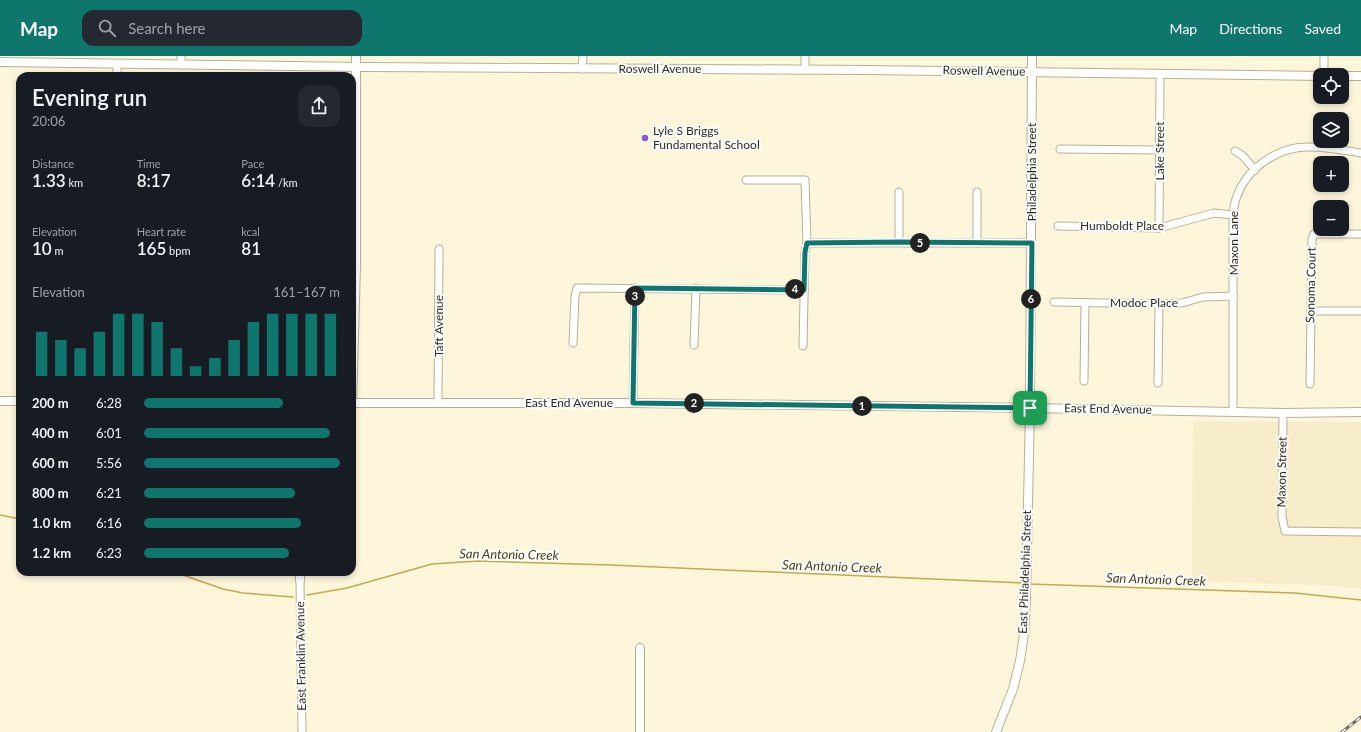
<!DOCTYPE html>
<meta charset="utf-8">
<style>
body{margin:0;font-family:Lato,sans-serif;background:#242831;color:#f1f3f6;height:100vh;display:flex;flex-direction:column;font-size:15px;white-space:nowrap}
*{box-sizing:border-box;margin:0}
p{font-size:13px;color:#9ea1a6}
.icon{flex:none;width:22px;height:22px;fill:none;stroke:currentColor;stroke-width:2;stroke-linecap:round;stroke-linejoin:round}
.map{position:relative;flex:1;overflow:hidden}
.details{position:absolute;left:16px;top:16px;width:340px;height:504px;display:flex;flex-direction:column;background:#171b24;border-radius:12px;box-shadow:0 2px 6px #0003}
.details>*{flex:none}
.buttons{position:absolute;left:1313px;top:12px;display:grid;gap:8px}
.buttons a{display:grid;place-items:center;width:36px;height:36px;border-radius:8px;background:#171b24;box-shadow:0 2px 6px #0003;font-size:20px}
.pin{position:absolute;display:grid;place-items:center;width:34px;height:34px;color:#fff;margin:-17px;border-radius:8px;box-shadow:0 2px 6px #0006}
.km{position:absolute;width:20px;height:20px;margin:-10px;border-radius:50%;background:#222;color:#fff;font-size:11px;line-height:20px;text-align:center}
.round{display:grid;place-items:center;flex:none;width:42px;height:42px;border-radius:12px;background:#242831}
.summary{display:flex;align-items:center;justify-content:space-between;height:68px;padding:0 16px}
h1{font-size:22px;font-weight:600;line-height:30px}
.metrics{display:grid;grid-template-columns:repeat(3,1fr);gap:6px;height:68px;padding:4px 16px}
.metrics div{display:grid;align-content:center}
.metrics b{font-size:17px;font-weight:600}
.metrics small{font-size:11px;font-weight:400}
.metrics p{font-size:11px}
.chart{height:112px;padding:8px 16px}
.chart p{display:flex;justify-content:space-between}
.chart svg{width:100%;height:72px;margin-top:4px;stroke:#0f766e;stroke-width:6}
ul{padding:0 16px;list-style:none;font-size:13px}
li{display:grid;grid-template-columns:64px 48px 1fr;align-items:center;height:30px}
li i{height:10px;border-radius:5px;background:#0f766e}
header{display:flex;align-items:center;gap:24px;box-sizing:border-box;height:56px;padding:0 20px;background:#0f766e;color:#fff}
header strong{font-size:19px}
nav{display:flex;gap:22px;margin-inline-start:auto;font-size:14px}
.search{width:280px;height:36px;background:#242831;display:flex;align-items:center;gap:10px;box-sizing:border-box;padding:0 14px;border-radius:12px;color:#9ea1a6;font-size:15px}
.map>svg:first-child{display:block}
.built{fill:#f7edca}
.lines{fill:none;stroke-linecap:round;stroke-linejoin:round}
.stream{stroke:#c4a94a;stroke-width:1.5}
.minor-casing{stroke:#b8b096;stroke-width:9}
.tertiary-casing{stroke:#b8b096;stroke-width:10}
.minor{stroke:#fff;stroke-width:7}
.tertiary{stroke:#fff;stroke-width:8}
.rail-casing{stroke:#716c5d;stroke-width:3}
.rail{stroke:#fff;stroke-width:1.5;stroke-dasharray:4.5;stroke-linecap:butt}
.route-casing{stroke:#fff;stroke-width:8}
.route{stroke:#0f766e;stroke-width:5}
.poi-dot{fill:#9157ce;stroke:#fff;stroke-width:1.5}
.labels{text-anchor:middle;stroke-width:4;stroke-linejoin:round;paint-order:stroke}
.street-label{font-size:12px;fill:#2f2c22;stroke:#fff}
.poi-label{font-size:12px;fill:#2f2c22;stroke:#fff;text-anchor:start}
.water-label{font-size:13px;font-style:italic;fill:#493d15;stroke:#fff}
</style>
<header>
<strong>Map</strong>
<div class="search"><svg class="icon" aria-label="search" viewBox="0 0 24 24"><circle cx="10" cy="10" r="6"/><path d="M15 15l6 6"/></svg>Search here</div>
<nav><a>Map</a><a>Directions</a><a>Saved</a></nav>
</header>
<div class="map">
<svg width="1361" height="676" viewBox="0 0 1361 676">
<rect width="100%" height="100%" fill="#fef6db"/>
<polygon class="built" points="1193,365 1361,366 1361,533 1322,529 1192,525"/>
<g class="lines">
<g class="stream">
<polyline points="0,459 20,463"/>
<polyline points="174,516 223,533 243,537 293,541"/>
<polyline points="1030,528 1295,537 1361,544"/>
<polyline points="307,539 347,532 432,508 478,505 611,509 1024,527"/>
</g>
<defs>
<g id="minor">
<polyline points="181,0 181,9"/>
<polyline points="1324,0 1324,19"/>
<polyline points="582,13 583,0"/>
<polyline points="805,14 805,0"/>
<polyline points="117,20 117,8"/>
<polyline points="1060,93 1159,94"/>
<polyline points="1235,95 1243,100 1255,114"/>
<polyline points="746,124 805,124 807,187 805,196 803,290"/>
<polyline points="977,136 977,187"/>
<polyline points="1058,170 1159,172 1214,157 1233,159"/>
<polyline points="1159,172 1160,18"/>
<polyline points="899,186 899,136"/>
<polyline points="807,187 1031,187"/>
<polyline points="1054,246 1159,248 1182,247 1203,241 1234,240"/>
<polyline points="1311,255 1361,255"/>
<polyline points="573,287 575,240 577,232 804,234"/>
<polyline points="694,289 696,232"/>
<polyline points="1084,325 1085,247"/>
<polyline points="1158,327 1159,248"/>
<polyline points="1310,328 1312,183 1314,178 1361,178"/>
<polyline points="438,347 439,193"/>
<polyline points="633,347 635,232"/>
<path d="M1233,356V159C1234,154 1234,148 1236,143C1245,114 1275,92 1306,91C1324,90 1343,94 1361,97"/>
<polyline points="1283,357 1282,461 1285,475 1361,476"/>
<polyline points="300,524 302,676"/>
</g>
<g id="tertiary">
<polyline points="0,6 363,11 867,14 1320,20"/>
<polyline points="1342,20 1361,20"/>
<polyline points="0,345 20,345"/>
<polyline points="352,347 633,347 1030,352 1283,357 1361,356"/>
<polyline points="352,349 356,210 356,0"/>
<polyline points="300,516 300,524"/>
<polyline points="640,592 640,676"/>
<polyline points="996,676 1013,633 1020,605 1024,578 1026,543 1030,352 1032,0"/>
</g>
</defs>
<use href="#minor" class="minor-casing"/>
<use href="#tertiary" class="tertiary-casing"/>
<use href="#minor" class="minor"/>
<use href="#tertiary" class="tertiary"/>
<defs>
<polyline id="rail" points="1342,676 1361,661"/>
</defs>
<use href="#rail" class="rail-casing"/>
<use href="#rail" class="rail"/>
</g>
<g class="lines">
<defs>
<polygon id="route" points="899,186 1032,187 1030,352 633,347 635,232 804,234 805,196 807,187"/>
</defs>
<use href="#route" class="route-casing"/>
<use href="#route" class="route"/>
</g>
<circle class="poi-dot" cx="645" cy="82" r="4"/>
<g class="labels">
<g class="street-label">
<text x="660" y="17">Roswell Avenue</text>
<text transform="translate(984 15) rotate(1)" y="4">Roswell Avenue</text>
<text transform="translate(1160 95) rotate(-90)" y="4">Lake Street</text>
<text transform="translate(1032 116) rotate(-90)" y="4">Philadelphia Street</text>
<text x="1122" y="174">Humboldt Place</text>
<text transform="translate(1234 187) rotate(-90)" y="4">Maxon Lane</text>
<text transform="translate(1311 229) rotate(-89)" y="4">Sonoma Court</text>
<text x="1144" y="251">Modoc Place</text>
<text transform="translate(439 270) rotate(-90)" y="4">Taft Avenue</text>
<text x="569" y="351">East End Avenue</text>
<text transform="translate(1108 353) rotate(1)" y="4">East End Avenue</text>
<text transform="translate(1282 416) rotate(-89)" y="4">Maxon Street</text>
<text transform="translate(1025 516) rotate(-88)" y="4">East Philadelphia Street</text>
<text transform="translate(301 600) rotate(-91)" y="4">East Franklin Avenue</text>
</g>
<g class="poi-label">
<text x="653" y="79">Lyle S Briggs<tspan x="653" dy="14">Fundamental School</tspan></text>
</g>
<g class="water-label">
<text transform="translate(509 498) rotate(1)" y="5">San Antonio Creek</text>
<text transform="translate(832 510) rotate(2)" y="5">San Antonio Creek</text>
<text transform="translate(1156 523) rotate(2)" y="5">San Antonio Creek</text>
</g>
</g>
</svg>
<div class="buttons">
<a><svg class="icon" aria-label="locate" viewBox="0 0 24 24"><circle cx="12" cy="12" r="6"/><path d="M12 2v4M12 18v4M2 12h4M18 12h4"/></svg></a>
<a><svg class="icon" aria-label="layers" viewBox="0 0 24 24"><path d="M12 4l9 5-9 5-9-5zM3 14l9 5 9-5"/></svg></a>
<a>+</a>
<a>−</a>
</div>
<div class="pin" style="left:1030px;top:352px;background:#1e9e55"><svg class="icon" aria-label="arrive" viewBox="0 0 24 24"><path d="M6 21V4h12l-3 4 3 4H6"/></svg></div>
<b class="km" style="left:862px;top:350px">1</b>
<b class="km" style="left:694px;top:347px">2</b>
<b class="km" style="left:635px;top:240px">3</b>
<b class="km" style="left:795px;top:233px">4</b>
<b class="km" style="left:920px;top:187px">5</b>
<b class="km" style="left:1031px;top:243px">6</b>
<section class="details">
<div class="summary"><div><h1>Evening run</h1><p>20:06</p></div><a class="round"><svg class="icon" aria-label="share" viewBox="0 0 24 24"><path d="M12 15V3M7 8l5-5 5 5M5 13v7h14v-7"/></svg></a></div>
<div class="metrics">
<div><p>Distance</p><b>1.33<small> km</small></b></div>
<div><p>Time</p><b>8:17</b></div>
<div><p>Pace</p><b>6:14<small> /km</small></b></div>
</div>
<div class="metrics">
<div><p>Elevation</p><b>10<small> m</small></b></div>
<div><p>Heart rate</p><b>165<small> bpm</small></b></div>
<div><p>kcal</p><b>81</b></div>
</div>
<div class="chart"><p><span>Elevation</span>161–167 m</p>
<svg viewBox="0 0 160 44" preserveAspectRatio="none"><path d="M5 44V17M15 44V22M25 44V27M35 44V17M45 44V6M55 44V6M65 44V11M75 44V27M85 44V38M95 44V33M105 44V22M115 44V11M125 44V6M135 44V6M145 44V6M155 44V6"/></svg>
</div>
<ul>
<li><b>200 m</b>6:28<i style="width:71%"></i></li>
<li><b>400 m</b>6:01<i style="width:95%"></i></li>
<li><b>600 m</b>5:56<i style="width:100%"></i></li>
<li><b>800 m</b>6:21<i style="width:77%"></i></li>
<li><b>1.0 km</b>6:16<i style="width:80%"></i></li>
<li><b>1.2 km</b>6:23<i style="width:74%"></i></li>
</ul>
</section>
</div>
